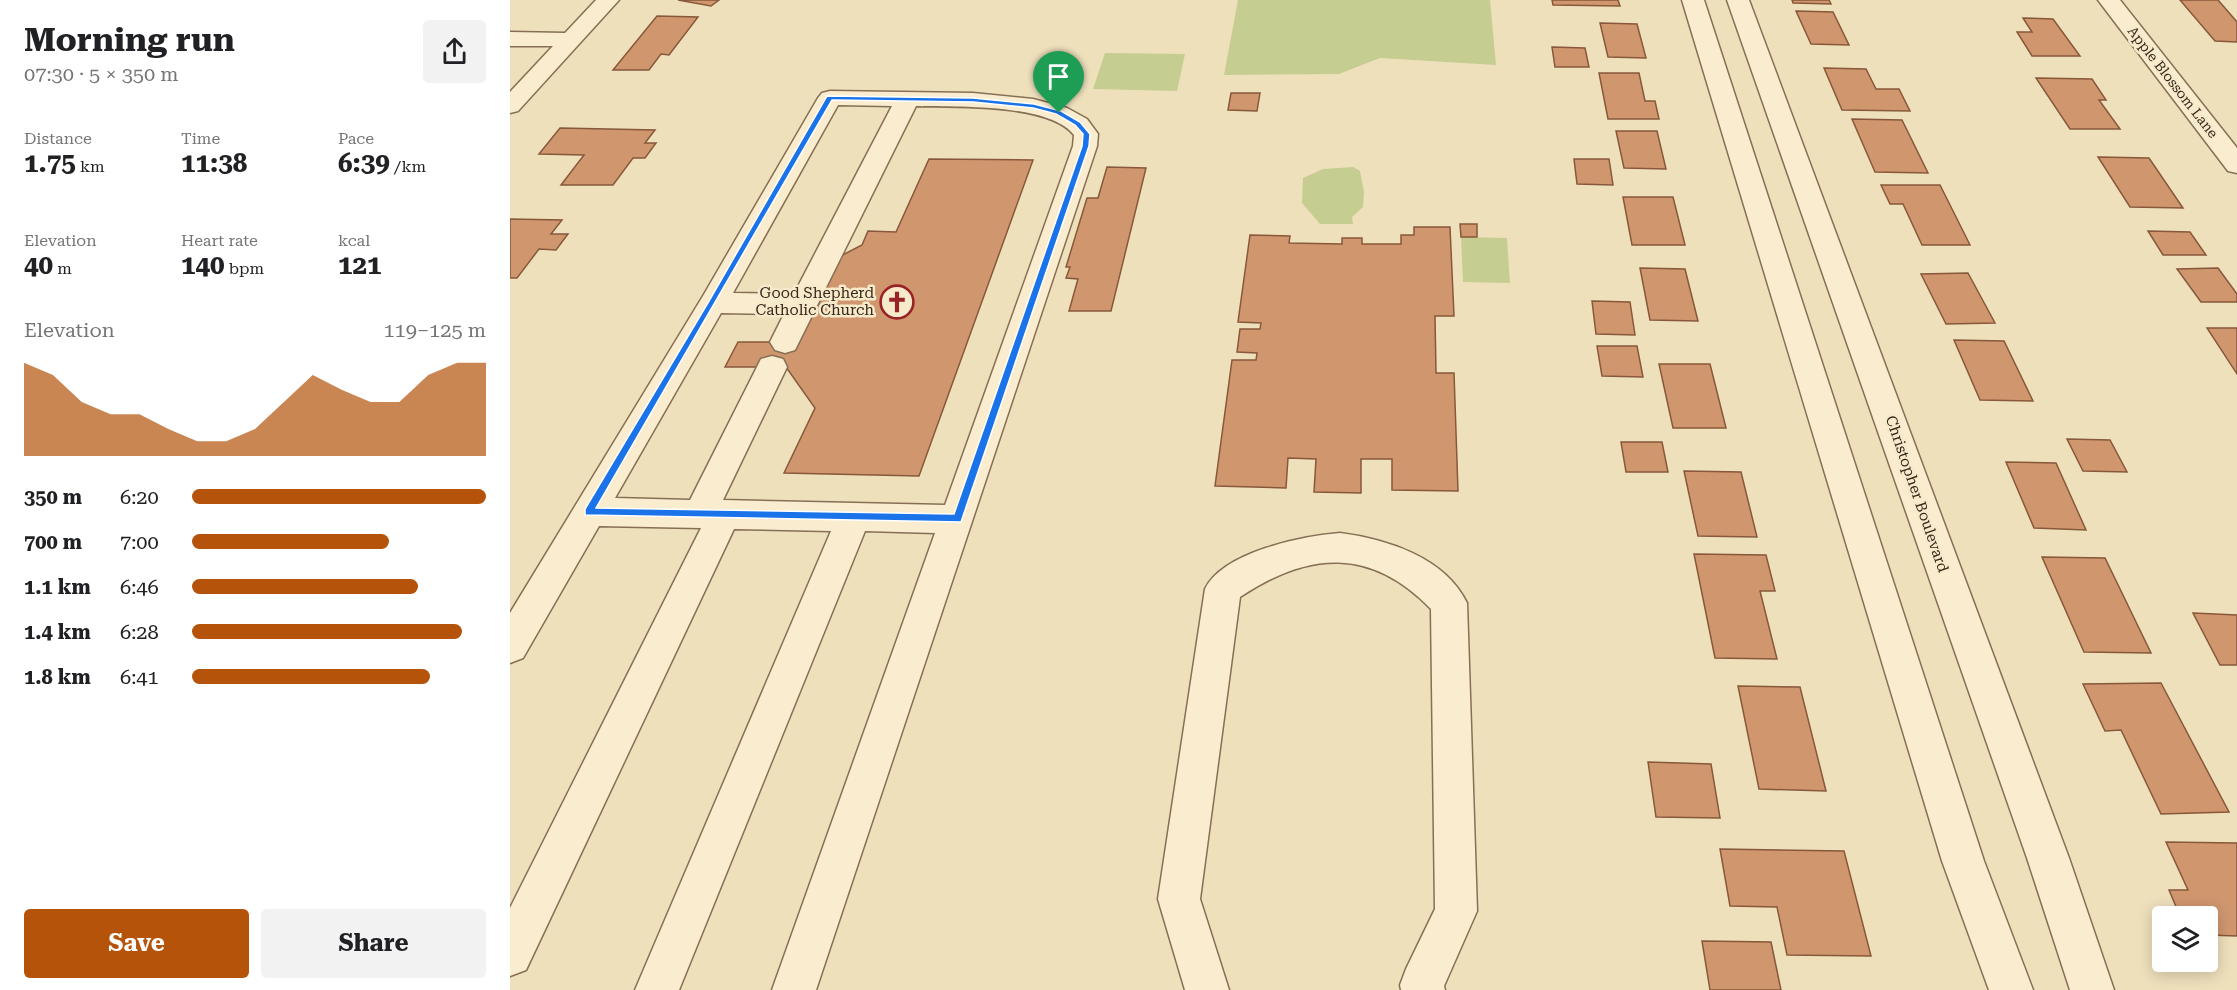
<!DOCTYPE html>
<meta charset="utf-8">
<style>
body{margin:0;font-family:"Roboto Serif",serif;background:#f2f2f2;color:#202124;height:100vh;display:flex;flex-direction:column;font-size:22px;white-space:nowrap}
*{box-sizing:border-box;margin:0}
p{font-size:20px;color:#757577}
.icon{flex:none;width:33px;height:33px;fill:none;stroke:currentColor;stroke-width:2;stroke-linecap:round;stroke-linejoin:round}
.map{position:relative;flex:1;overflow:hidden}
.sheet{display:flex;flex-direction:column;background:#fff;width:510px}
.sheet>*{flex:none}
.fabs{position:absolute;left:1642px;top:906px;display:grid;gap:12px}
.fabs a{display:grid;place-items:center;width:66px;height:66px;border-radius:6px;background:#fff;box-shadow:0 3px 15px #0003;font-size:30px}
.pin{position:absolute;display:grid;place-items:center;width:51px;height:51px;color:#fff;margin:-62px -26px;border-radius:50% 50% 50% 0;rotate:-45deg;box-shadow:0 0 6px #0007}
.pin .icon{rotate:45deg}
.round{display:grid;place-items:center;flex:none;width:63px;height:63px;border-radius:6px;background:#f2f2f2}
.summary{display:flex;align-items:center;justify-content:space-between;height:102px;padding:0 24px}
h1{font-size:33px;font-weight:700;line-height:45px}
.stats{display:grid;grid-template-columns:repeat(3,1fr);gap:9px;height:102px;padding:6px 24px}
.stats div{display:grid;align-content:center}
.stats b{font-size:26px;font-weight:700}
.stats small{font-size:16px;font-weight:400}
.stats p{font-size:16px}
.chart{height:168px;padding:12px 24px}
.chart p{display:flex;justify-content:space-between}
.chart svg{width:100%;height:108px;margin-top:6px;fill:#b45309;opacity:.7}
.primary-button{display:flex;gap:12px;margin-top:auto;padding:12px 24px}
.primary-button a{flex:1;height:69px;border-radius:6px;background:#b45309;color:#fff;font-size:24px;font-weight:700;line-height:69px;text-align:center}
.primary-button a+a{background:#f2f2f2;color:#202124}
ul{padding:0 24px;list-style:none;font-size:20px}
li{display:grid;grid-template-columns:96px 72px 1fr;align-items:center;height:45px}
li i{height:15px;border-radius:8px;background:#b45309}
main{display:flex;flex:1;min-height:0}
.map>svg:first-child{display:block}
.green{fill:#c6cd90}
.building{fill:#d0976f;stroke:#87583a;stroke-width:1.5}
.lines{fill:none;stroke-linecap:round;stroke-linejoin:round}
.minor-casing{stroke:#876f55;stroke-width:3}
.minor{fill:#faedcf;fill-rule:evenodd}
.route{fill:#1a73e8;stroke:#fff;stroke-width:1.5;fill-rule:evenodd}
.labels{text-anchor:middle;stroke-width:5;stroke-linejoin:round;paint-order:stroke}
.far-street-label{font-size:14px;fill:#36271a;stroke:#f7eacb}
.poi-label{font-size:15px;fill:#36271a;stroke:#f7eacb;text-anchor:end}
.street-label{font-size:15px;fill:#36271a;stroke:#f7eacb}
</style>
<main>
<section class="sheet">
<div class="summary"><div><h1>Morning run</h1><p>07:30 · 5 × 350 m</p></div><a class="round"><svg class="icon" aria-label="share" viewBox="0 0 24 24"><path d="M12 15V3M7 8l5-5 5 5M5 13v7h14v-7"/></svg></a></div>
<div class="stats">
<div><p>Distance</p><b>1.75<small> km</small></b></div>
<div><p>Time</p><b>11:38</b></div>
<div><p>Pace</p><b>6:39<small> /km</small></b></div>
</div>
<div class="stats">
<div><p>Elevation</p><b>40<small> m</small></b></div>
<div><p>Heart rate</p><b>140<small> bpm</small></b></div>
<div><p>kcal</p><b>121</b></div>
</div>
<div class="chart"><p><span>Elevation</span>119–125 m</p>
<svg viewBox="0 0 160 44" preserveAspectRatio="none"><path d="M0 44V6L10 11L20 22L30 27L40 27L50 33L60 38L70 38L80 33L90 22L100 11L110 17L120 22L130 22L140 11L150 6L160 6V44z"/></svg>
</div>
<ul>
<li><b>350 m</b>6:20<i style="width:100%"></i></li>
<li><b>700 m</b>7:00<i style="width:67%"></i></li>
<li><b>1.1 km</b>6:46<i style="width:77%"></i></li>
<li><b>1.4 km</b>6:28<i style="width:92%"></i></li>
<li><b>1.8 km</b>6:41<i style="width:81%"></i></li>
</ul>
<div class="primary-button"><a>Save</a><a>Share</a></div>
</section>
<div class="map">
<svg width="1727" height="990" viewBox="0 0 1727 990">
<rect width="100%" height="100%" fill="#efe0bc"/>
<g class="green">
<polygon points="728,0 980,0 986,65 870,58 829,74 714,75"/>
<polygon points="595,53 675,54 667,91 583,89"/>
<polygon points="843,167 850,171 854,192 853,207 842,217 843,224 810,224 792,203 793,178 813,169"/>
<polygon points="951,237 997,238 1000,283 953,282"/>
</g>
<g class="building">
<polygon points="168,0 209,0 201,6"/>
<polygon points="1042,0 1108,0 1110,6 1043,5"/>
<polygon points="1282,0 1319,0 1321,4 1283,3"/>
<polygon points="1670,0 1708,0 1727,22 1727,42 1705,41"/>
<polygon points="1286,11 1323,12 1339,45 1301,44"/>
<polygon points="147,16 188,17 159,55 151,54 139,70 103,70"/>
<polygon points="1513,18 1543,19 1570,56 1522,56 1507,32 1522,32"/>
<polygon points="1090,23 1127,24 1136,58 1098,57"/>
<polygon points="1042,47 1075,48 1079,67 1045,67"/>
<polygon points="1314,68 1356,69 1366,89 1389,89 1400,111 1332,110"/>
<polygon points="1089,73 1129,73 1135,101 1145,101 1149,119 1098,119"/>
<polygon points="1526,78 1582,79 1596,100 1589,100 1610,129 1560,129"/>
<polygon points="721,93 750,93 747,111 718,110"/>
<polygon points="1342,119 1392,120 1418,173 1365,172"/>
<polygon points="50,128 145,130 135,143 146,143 135,158 123,158 103,185 51,185 74,155 29,154"/>
<polygon points="1106,131 1147,131 1156,169 1114,168"/>
<polygon points="1588,157 1639,158 1673,208 1620,207"/>
<polygon points="419,159 523,160 409,476 274,473 305,408 276,367 215,367 228,342 283,342 321,261 352,245 358,231 386,232"/>
<polygon points="1064,159 1099,159 1103,185 1067,184"/>
<polygon points="597,167 636,168 601,311 559,311 568,279 556,278 560,267 556,267 577,198 588,198"/>
<polygon points="1371,185 1430,185 1460,245 1412,245 1393,204 1380,204"/>
<polygon points="1113,197 1163,197 1175,245 1122,245"/>
<polygon points="0,219 52,220 41,234 58,234 46,250 29,249 7,278 0,278"/>
<polygon points="950,224 967,224 967,237 951,237"/>
<polygon points="904,227 940,227 944,316 925,316 926,373 944,373 948,491 882,490 882,459 851,459 851,493 804,492 806,459 778,458 776,488 705,486 722,360 746,360 747,353 727,352 730,329 750,329 751,323 728,322 740,235 780,236 779,243 832,244 832,238 852,238 852,244 891,244 891,235 904,235"/>
<polygon points="1638,231 1680,232 1696,255 1653,255"/>
<polygon points="1130,268 1175,269 1188,321 1140,320"/>
<polygon points="1708,268 1727,294 1727,302 1691,302 1667,269"/>
<polygon points="1458,273 1485,323 1436,324 1411,274"/>
<polygon points="1082,301 1120,302 1125,335 1086,334"/>
<polygon points="1697,328 1727,328 1727,374"/>
<polygon points="1444,340 1494,341 1523,401 1470,400"/>
<polygon points="1087,346 1127,346 1133,377 1092,376"/>
<polygon points="1149,364 1200,364 1216,428 1163,428"/>
<polygon points="1557,439 1600,440 1617,472 1573,471"/>
<polygon points="1111,442 1152,442 1158,472 1116,472"/>
<polygon points="1496,462 1546,463 1576,530 1524,528"/>
<polygon points="1174,471 1231,472 1247,537 1188,536"/>
<polygon points="1184,554 1256,555 1265,591 1250,591 1267,659 1205,658"/>
<polygon points="1532,557 1595,558 1641,653 1574,652"/>
<polygon points="1683,613 1727,615 1727,665 1710,665"/>
<polygon points="1651,683 1719,812 1651,814 1611,730 1595,731 1573,684"/>
<polygon points="1228,686 1290,687 1316,791 1249,789"/>
<polygon points="1138,762 1201,764 1210,818 1146,817"/>
<polygon points="1656,842 1727,843 1727,936 1698,935 1698,916 1670,916 1659,890 1678,890"/>
<polygon points="1210,849 1334,851 1361,956 1277,955 1267,907 1220,906"/>
<polygon points="1192,941 1261,942 1271,990 1200,990"/>
</g>
<g class="lines">
<defs>
<g id="minor">
<polygon points="86,0 109,0 8,111 0,113 0,92 43,46 0,46 0,32 55,33"/>
<polygon points="1172,0 1194,0 1474,861 1523,990 1479,990 1432,861"/>
<polygon points="1217,0 1239,0 1559,858 1604,990 1560,990 1517,858"/>
<polygon points="1588,0 1610,0 1727,148 1727,173 1718,171"/>
<path d="M320,91L463,93L523,99L557,108L577,119L588,134L587,146L306,990H262L425,533L355,531L169,990H125L321,531L224,529L16,970L0,976V908L191,528L89,526L13,658L0,663V613L193,296L308,98L312,93ZM328,105L382,106L284,294L223,293ZM406,106C444,107 539,103 564,135L563,146L435,505L213,500L277,367L273,359L262,356L251,359L180,500L105,498L211,313L274,314L260,342L265,350L275,353L285,350Z"/>
<path d="M830,533C876,539 935,557 957,603L967,911L934,986L935,990H891L890,985L896,969L925,909L921,609C861,547 799,551 730,597L690,899L719,990H675L648,899L695,589C713,552 792,536 830,533Z"/>
</g>
</defs>
<use href="#minor" class="minor-casing"/>
<use href="#minor" class="minor"/>
</g>
<path class="route" d="M317,96L463,98L524,104L551,111L570,122L580,134L579,146L451,522L75,515V509L199,301ZM322,100L463,102L523,108L546,114L565,125L573,134L572,146L444,514L86,508Z"/>
<defs>
<symbol id="church-ring" viewBox="-11 -11 22 22"><circle r="9.5" fill="#f7eacb" stroke="#992224" stroke-width="1.5"/><path d="M-1.2-6h2.4v3.5h3.3v2.4h-3.3V6h-2.4V-.1h-3.3v-2.4h3.3Z" fill="#992224"/></symbol>
</defs>
<g fill-rule="evenodd">
<use href="#church-ring" x="368" y="283" width="38" height="38"/>
</g>
<g class="labels">
<g class="far-street-label">
<text transform="translate(1663 82) rotate(52)" y="5">Apple Blossom Lane</text>
</g>
<g class="poi-label">
<text x="364" y="298">Good Shepherd<tspan x="364" dy="17">Catholic Church</tspan></text>
</g>
<g class="street-label">
<text transform="translate(1407 494) rotate(71)" y="5">Christopher Boulevard</text>
</g>
</g>
</svg>
<div class="fabs">
<a><svg class="icon" aria-label="layers" viewBox="0 0 24 24"><path d="M12 4l9 5-9 5-9-5zM3 14l9 5 9-5"/></svg></a>
</div>
<div class="pin" style="left:549px;top:113px;background:#1e9e55"><svg class="icon" aria-label="arrive" viewBox="0 0 24 24"><path d="M6 21V4h12l-3 4 3 4H6"/></svg></div>
</div>
</main>
